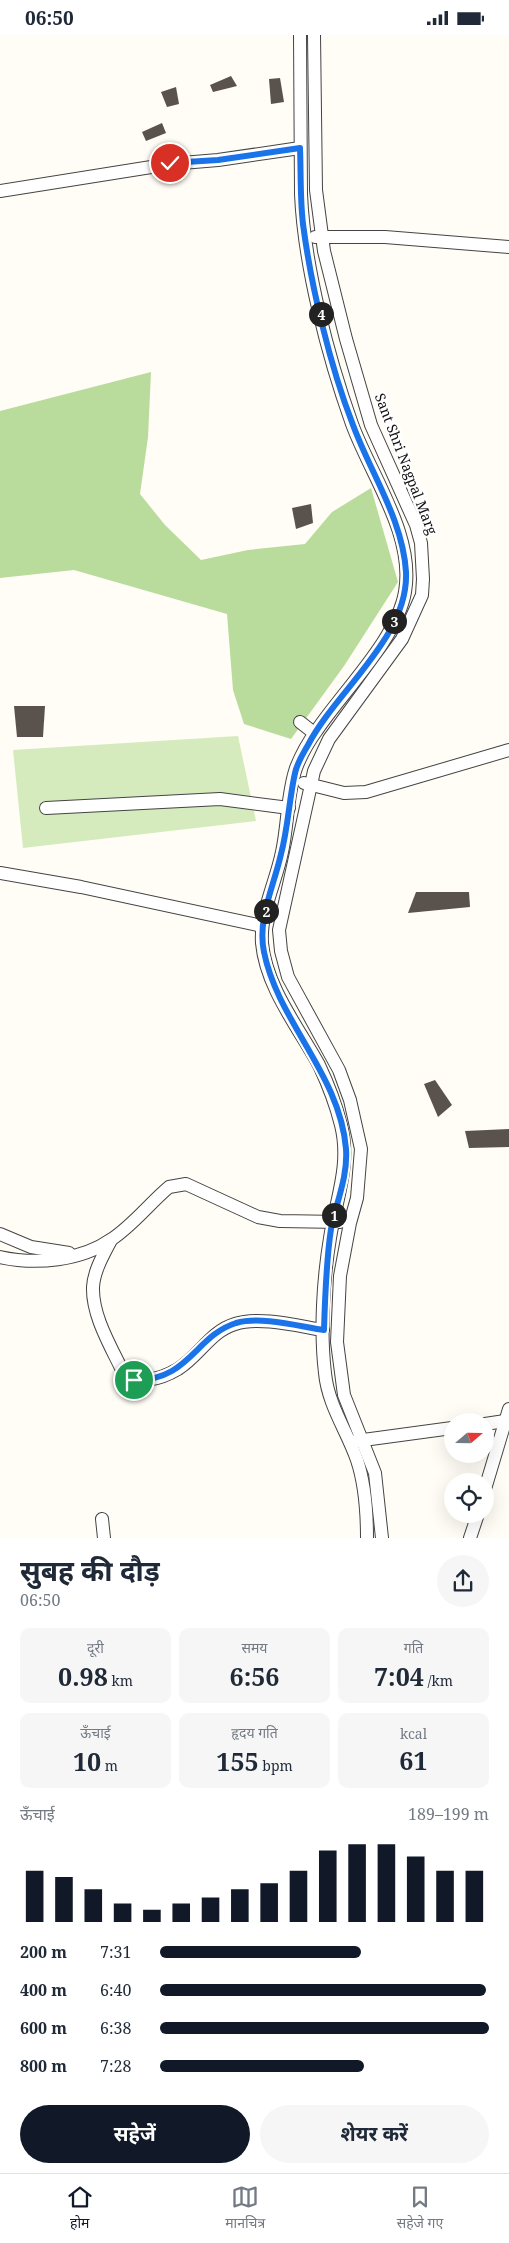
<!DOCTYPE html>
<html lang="hi">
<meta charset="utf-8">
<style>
body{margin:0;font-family:"Noto Serif","Noto Sans Devanagari",serif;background:#f6f6f7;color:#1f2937;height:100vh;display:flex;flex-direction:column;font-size:19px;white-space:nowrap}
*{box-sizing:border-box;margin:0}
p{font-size:16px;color:#747a83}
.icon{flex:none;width:28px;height:28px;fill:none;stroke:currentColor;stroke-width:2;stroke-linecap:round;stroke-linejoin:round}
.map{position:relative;height:1503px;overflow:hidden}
.side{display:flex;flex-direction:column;background:#fff;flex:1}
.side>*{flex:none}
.needle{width:32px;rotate:70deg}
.buttons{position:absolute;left:444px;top:1378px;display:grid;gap:10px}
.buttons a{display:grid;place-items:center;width:50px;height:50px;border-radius:50%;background:#fff;box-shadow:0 5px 20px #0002;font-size:25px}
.pin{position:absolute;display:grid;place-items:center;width:42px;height:42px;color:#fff;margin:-21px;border:2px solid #fff;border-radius:50%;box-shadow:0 1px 5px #0007}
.km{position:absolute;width:25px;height:25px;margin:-12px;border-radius:50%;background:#222;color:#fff;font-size:14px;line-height:25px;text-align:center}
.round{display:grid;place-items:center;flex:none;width:52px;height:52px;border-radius:26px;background:#f6f6f7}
.overview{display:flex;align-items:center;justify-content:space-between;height:85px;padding:0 20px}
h1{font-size:28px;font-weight:700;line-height:38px}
.figures{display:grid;grid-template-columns:repeat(3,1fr);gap:8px;height:85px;padding:5px 20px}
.figures div{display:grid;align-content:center;border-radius:10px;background:#f6f6f7;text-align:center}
.figures b{font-size:25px;font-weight:700}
.figures small{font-size:14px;font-weight:400}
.figures p{font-size:14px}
.chart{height:140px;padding:10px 20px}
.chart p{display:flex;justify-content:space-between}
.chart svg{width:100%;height:90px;margin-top:5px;stroke:#111827;stroke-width:6}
.cta{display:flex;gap:10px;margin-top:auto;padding:10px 20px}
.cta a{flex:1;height:58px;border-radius:30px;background:#111827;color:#fff;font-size:20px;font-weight:700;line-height:58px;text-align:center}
.cta a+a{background:#f6f6f7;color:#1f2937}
ul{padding:0 20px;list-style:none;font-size:16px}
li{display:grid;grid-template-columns:80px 60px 1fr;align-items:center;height:38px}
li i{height:12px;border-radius:6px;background:#111827}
.status{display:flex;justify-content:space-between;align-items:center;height:35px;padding:0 25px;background:#fff;direction:ltr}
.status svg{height:14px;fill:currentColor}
.tabs{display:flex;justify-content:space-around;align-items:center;height:70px;border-top:1px solid #e0e1e3;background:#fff;font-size:14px;color:#747a83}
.tabs a{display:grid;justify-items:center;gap:2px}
.tabs .active{color:#111827}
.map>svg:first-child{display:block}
.green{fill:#d5ebbd}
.forest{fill:#b9dc9c}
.building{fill:#5a524d}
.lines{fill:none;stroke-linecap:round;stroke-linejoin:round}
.minor-casing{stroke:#444;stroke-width:14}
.minor{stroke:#fff;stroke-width:12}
.route-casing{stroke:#fff;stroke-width:10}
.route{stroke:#1a73e8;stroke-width:6}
.labels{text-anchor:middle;stroke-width:5;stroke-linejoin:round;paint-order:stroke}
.street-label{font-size:14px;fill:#111;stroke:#fff}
</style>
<div class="status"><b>06:50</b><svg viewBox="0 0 49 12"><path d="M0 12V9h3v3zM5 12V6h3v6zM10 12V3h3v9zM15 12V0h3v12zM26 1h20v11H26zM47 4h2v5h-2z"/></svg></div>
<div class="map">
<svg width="509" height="1503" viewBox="0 0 509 1503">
<rect width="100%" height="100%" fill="#fffdf5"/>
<polygon class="green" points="238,701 256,786 23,813 13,715"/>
<polygon class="forest" points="151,337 148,402 140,459 165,490 201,525 248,515 305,509 332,477 371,453 398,547 344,631 291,704 244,689 233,655 227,579 74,535 0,543 0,376"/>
<g class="building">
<polygon points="231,41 237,51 213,57 210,50"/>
<polygon points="280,43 284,67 271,69 269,44"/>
<polygon points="176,52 179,69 167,72 161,57"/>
<polygon points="162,88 166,98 146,106 142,97"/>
<polygon points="311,469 313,488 296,494 292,473"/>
<polygon points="14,671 45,671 43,702 17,702"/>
<polygon points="416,857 469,857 470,872 408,878"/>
<polygon points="435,1045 452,1070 438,1082 424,1049"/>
<polygon points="509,1094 509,1112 469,1113 465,1096"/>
</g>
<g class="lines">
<defs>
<g id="minor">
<path d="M300,0L301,159C304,230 328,322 352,389C371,441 415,500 405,557C397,604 343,656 317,695C309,706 301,720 296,733C287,759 288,790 282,817C276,847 260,877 262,908C266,952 298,992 319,1030C328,1049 336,1070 341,1090C351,1130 336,1164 330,1203C323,1245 320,1296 325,1338C328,1370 347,1396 357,1425C365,1449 367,1478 367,1503"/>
<polyline points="314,0 316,155 324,216 346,304 371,390 416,490 421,508 423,544 422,560 402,604 329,704 314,736 279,895 281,916 288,942 339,1035 350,1065 361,1114 357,1163 350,1188 340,1241 337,1307 344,1360 375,1438 382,1503"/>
<polyline points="0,156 170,129 218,125 300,113"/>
<polyline points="315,202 385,202 509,212"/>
<polyline points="300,687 314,698"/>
<polyline points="304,748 344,758 366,757 509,715"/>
<polyline points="46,773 220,764 289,773"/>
<polyline points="0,838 81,852 262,891"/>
<polyline points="0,1199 31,1212 69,1218"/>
<path d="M111,1205C104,1219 94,1235 93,1252C92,1280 110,1310 122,1335C136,1352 161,1344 178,1334C199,1321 211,1296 235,1289C259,1281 298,1291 323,1295"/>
<path d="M0,1222C36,1230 81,1226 112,1204C133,1190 149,1169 169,1152L186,1149L258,1182L280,1186L340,1187"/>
<polyline points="485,1389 505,1386"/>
<polyline points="356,1406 452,1393"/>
<polyline points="485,1454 509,1374"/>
<polyline points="102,1484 104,1503"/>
<polyline points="470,1503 478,1479"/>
</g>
</defs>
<use href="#minor" class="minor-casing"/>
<use href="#minor" class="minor"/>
</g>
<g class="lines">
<defs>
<path id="route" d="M134,1345C189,1346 195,1301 236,1288C260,1281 298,1291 324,1295C325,1261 326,1227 331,1194C336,1168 348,1142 346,1114C340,1039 278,987 264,917C257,884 274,851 281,819C288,793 289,765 295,738C297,728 303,719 308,710C336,656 409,602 406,537C403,485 371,439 353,390C330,331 311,251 303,189C300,164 301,138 300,113L218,125L170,128"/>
</defs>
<use href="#route" class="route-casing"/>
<use href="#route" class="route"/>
</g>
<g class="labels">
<g class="street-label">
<text transform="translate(406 429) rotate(69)" y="5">Sant Shri Nagpal Marg</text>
</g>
</g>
</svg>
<div class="buttons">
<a><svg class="needle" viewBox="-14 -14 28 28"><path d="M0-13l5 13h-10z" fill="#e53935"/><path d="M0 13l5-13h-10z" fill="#747a83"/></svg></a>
<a><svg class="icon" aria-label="locate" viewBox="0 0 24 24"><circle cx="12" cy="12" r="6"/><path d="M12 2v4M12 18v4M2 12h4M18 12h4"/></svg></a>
</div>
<div class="pin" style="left:134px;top:1345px;background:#1e9e55"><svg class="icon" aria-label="arrive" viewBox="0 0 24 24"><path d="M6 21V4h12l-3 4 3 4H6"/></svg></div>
<div class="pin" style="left:170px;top:128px;background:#d93025"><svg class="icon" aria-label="check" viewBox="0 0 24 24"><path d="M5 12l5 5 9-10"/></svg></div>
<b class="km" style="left:334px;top:1180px">1</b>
<b class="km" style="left:266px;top:876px">2</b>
<b class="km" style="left:394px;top:586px">3</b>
<b class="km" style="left:321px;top:279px">4</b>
</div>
<section class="side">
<div class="overview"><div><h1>सुबह की दौड़</h1><p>06:50</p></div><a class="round"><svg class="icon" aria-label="share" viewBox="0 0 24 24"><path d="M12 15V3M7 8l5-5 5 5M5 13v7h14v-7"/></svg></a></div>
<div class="figures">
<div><p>दूरी</p><b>0.98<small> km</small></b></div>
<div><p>समय</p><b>6:56</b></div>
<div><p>गति</p><b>7:04<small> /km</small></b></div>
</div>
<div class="figures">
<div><p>ऊँचाई</p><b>10<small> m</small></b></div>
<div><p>हृदय गति</p><b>155<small> bpm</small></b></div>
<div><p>kcal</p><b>61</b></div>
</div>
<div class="chart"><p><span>ऊँचाई</span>189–199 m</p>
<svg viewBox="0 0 160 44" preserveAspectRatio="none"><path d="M5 44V19M15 44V22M25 44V28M35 44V35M45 44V38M55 44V35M65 44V32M75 44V28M85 44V25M95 44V19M105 44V9M115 44V6M125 44V6M135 44V12M145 44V19M155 44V19"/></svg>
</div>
<ul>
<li><b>200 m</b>7:31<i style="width:61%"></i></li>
<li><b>400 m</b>6:40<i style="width:99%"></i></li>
<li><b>600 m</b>6:38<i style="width:100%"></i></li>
<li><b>800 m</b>7:28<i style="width:62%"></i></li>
</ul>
<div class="cta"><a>सहेजें</a><a>शेयर करें</a></div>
</section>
<nav class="tabs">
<a class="active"><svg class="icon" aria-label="home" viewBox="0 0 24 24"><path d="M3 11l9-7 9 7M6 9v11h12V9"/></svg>होम</a>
<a><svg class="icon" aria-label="map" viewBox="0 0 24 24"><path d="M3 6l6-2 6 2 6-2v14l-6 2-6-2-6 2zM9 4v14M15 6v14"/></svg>मानचित्र</a>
<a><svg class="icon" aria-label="saved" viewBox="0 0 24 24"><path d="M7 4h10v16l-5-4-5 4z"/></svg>सहेजे गए</a>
</nav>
